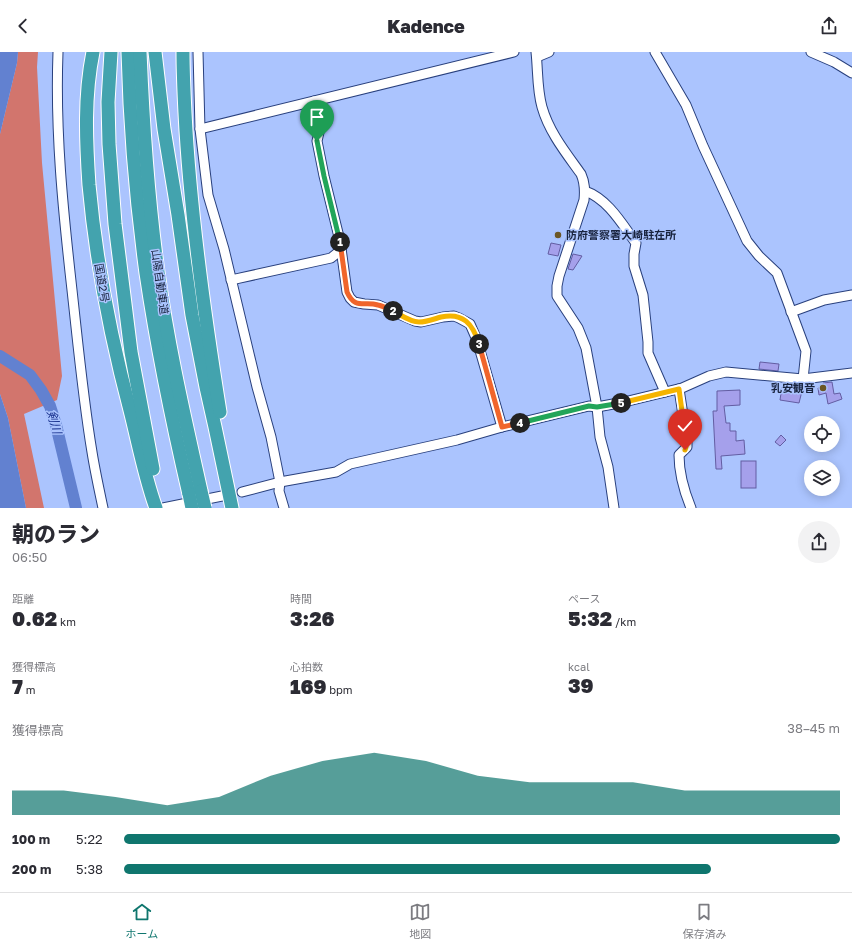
<!DOCTYPE html>
<html lang="ja">
<meta charset="utf-8">
<style>
body{margin:0;font-family:"Golos Text","Noto Sans JP",sans-serif;background:#f2f2f3;color:#2b2b33;height:100vh;display:flex;flex-direction:column;font-size:15px;white-space:nowrap}
*{box-sizing:border-box;margin:0}
p{font-size:13px;color:#7c7c81}
.icon{flex:none;width:22px;height:22px;fill:none;stroke:currentColor;stroke-width:2;stroke-linecap:round;stroke-linejoin:round}
.map{position:relative;height:456px;overflow:hidden}
.side{display:flex;flex-direction:column;background:#fff;flex:1}
.side>*{flex:none}
.buttons{position:absolute;left:804px;top:364px;display:grid;gap:8px}
.buttons a{display:grid;place-items:center;width:36px;height:36px;border-radius:50%;background:#fff;box-shadow:0 2px 10px #0003;font-size:20px}
.pin{position:absolute;display:grid;place-items:center;width:34px;height:34px;color:#fff;margin:-41px -17px;border-radius:50% 50% 50% 0;rotate:-45deg;box-shadow:0 0 4px #0007}
.pin .icon{rotate:45deg}
.km{position:absolute;width:20px;height:20px;margin:-10px;border-radius:50%;background:#222;color:#fff;font-size:11px;line-height:20px;text-align:center}
.round{display:grid;place-items:center;flex:none;width:42px;height:42px;border-radius:21px;background:#f2f2f3}
.head{display:flex;align-items:center;justify-content:space-between;height:68px;padding:0 12px}
h1{font-size:22px;font-weight:800;line-height:30px}
.figures{display:grid;grid-template-columns:repeat(3,1fr);gap:6px;height:68px;padding:4px 12px}
.figures div{display:grid;align-content:center}
.figures b{font-size:20px;font-weight:800}
.figures small{font-size:11px;font-weight:400}
.figures p{font-size:11px}
.chart{height:112px;padding:8px 12px}
.chart p{display:flex;justify-content:space-between}
.chart svg{width:100%;height:72px;margin-top:4px;fill:#0f766e;opacity:.7}
ul{padding:0 12px;list-style:none;font-size:13px}
li{display:grid;grid-template-columns:64px 48px 1fr;align-items:center;height:30px}
li i{height:10px;border-radius:5px;background:#0f766e}
header{display:flex;justify-content:space-between;align-items:center;height:52px;padding:0 12px;background:#fff;font-size:18px;font-weight:800}
.dock{display:flex;justify-content:space-around;align-items:center;height:56px;border-top:1px solid #e1e1e2;background:#fff;font-size:11px;color:#7c7c81}
.dock a{display:grid;justify-items:center;gap:2px}
.dock .current{color:#0f766e}
.map>svg:first-child{display:block}
.green{fill:#d2756d}
.water{fill:#6281d0}
.lines{fill:none;stroke-linecap:round;stroke-linejoin:round}
.river{stroke:#6281d0;stroke-width:12}
.building{fill:#a5a0eb;stroke:#635da2}
.minor-casing{stroke:#29407d;stroke-width:11}
.highway-casing{stroke:#fff;stroke-width:15}
.minor{stroke:#fff;stroke-width:9}
.highway{stroke:#43a3ae;stroke-width:13}
.highway-bridge-casing{stroke:#fff;stroke-width:15;stroke-linecap:butt}
.highway-bridge{stroke:#43a3ae;stroke-width:13}
.split-1-casing{stroke:#fff;stroke-width:8}
.split-2-casing{stroke:#fff;stroke-width:8}
.split-3-casing{stroke:#fff;stroke-width:8}
.split-4-casing{stroke:#fff;stroke-width:8}
.split-5-casing{stroke:#fff;stroke-width:8}
.split-6-casing{stroke:#fff;stroke-width:8}
.split-1{stroke:#22a559;stroke-width:5}
.split-2{stroke:#f0652b;stroke-width:5}
.split-3{stroke:#f5b400;stroke-width:5}
.split-4{stroke:#f0652b;stroke-width:5}
.split-5{stroke:#22a559;stroke-width:5}
.split-6{stroke:#f5b400;stroke-width:5}
.poi-dot{fill:#6b5625;stroke:#abc4fe;stroke-width:1.5}
.labels{text-anchor:middle;stroke-width:3;stroke-linejoin:round;paint-order:stroke}
.poi-label{font-size:11px;font-weight:bold;fill:#18233e;stroke:#abc4fe;text-anchor:start}
.street-label{font-size:11px;fill:#18233e;stroke:#abc4fe}
.water-label{font-size:12px;font-style:italic;fill:#18318e;stroke:#abc4fe}
</style>
<header><svg class="icon" aria-label="back" viewBox="0 0 24 24"><path d="M15 5l-7 7 7 7"/></svg>Kadence<svg class="icon" aria-label="share" viewBox="0 0 24 24"><path d="M12 15V3M7 8l5-5 5 5M5 13v7h14v-7"/></svg></header>
<div class="map">
<svg width="852" height="456" viewBox="0 0 852 456">
<rect width="100%" height="100%" fill="#abc4fe"/>
<polygon class="green" points="18,0 38,0 37,15 42,111 62,324 57,348 24,362 44,456 26,456 8,366 0,342 0,82 17,11"/>
<g class="water">
<polygon points="0,0 18,0 17,11 0,82"/>
<polygon points="0,342 8,366 26,456 0,456"/>
</g>
<g class="lines">
<polyline class="river" points="0,304 30,323 41,338 50,354 56,373 76,456"/>
</g>
<g class="building">
<polygon points="551,191 561,193 558,204 548,202"/>
<polygon points="573,202 582,204 573,218 568,217"/>
<polygon points="760,310 779,312 778,319 759,317"/>
<polygon points="832,330 834,342 840,341 842,347 828,352 826,341 819,343 818,336 824,335 823,331"/>
<polygon points="782,335 802,339 799,351 780,348"/>
<polygon points="740,338 740,353 724,354 726,371 730,371 730,379 736,379 736,389 744,388 745,402 721,404 722,417 716,417 713,359 717,359 717,339"/>
<polygon points="781,383 786,388 780,394 775,390"/>
<rect x="741" y="409" width="15" height="27"/>
</g>
<g class="lines">
<defs>
<g id="minor">
<path d="M58,0C55,80 63,158 72,238C78,292 83,346 92,400C95,419 99,437 103,456"/>
<polyline points="198,0 200,77 208,143 224,197 257,335 271,385 280,430 279,439 284,456"/>
<path d="M536,0C538,18 537,38 542,55C549,80 566,101 581,122C585,131 585,138 584,148L559,224L557,234V244L578,276L586,296L597,355L600,385L608,415L614,456"/>
<polyline points="655,0 686,53 703,94 747,189 759,204 777,221 806,299 803,327"/>
<polyline points="811,0 834,10 852,21"/>
<polyline points="537,5 549,0"/>
<polyline points="314,49 320,76 317,89 324,124 340,189 347,240 350,246 354,250 364,252 378,253 415,269 421,270 443,265 454,264 459,266 470,272 477,288 502,375"/>
<polyline points="200,77 514,0"/>
<path d="M585,139C608,147 622,172 636,191L634,202V214L643,243L648,290V301L665,340"/>
<polyline points="231,228 331,206 341,198"/>
<polyline points="791,260 824,248 852,243"/>
<path d="M679,337L687,389V395L679,403C679,422 684,439 691,456"/>
<polyline points="242,440 280,430 336,420 350,412 457,388 502,375 589,354 597,355 624,350 682,336 709,324 726,320 803,327 852,321"/>
<polyline points="163,456 227,443"/>
</g>
<g id="highway">
<path d="M93,0C84,44 86,89 89,133C96,210 111,287 131,362C139,394 145,426 156,456"/>
<polyline points="111,0 108,50 109,92 115,172 131,300 153,417"/>
<path d="M128,0C130,74 136,148 146,221C157,295 172,369 189,442"/>
<path d="M140,0C143,73 148,147 158,220C168,294 185,367 201,439"/>
<polyline points="155,0 164,77 178,163 192,263 206,335 215,375 232,456"/>
<path d="M183,0C183,20 184,41 185,61C190,161 204,261 220,360"/>
</g>
</defs>
<use href="#minor" class="minor-casing"/>
<use href="#highway" class="highway-casing"/>
<use href="#minor" class="minor"/>
<use href="#highway" class="highway"/>
<defs>
<g id="highway-bridge">
<polyline points="201,439 205,456"/>
<polyline points="189,442 192,456"/>
</g>
</defs>
<use href="#highway-bridge" class="highway-bridge-casing"/>
<use href="#highway-bridge" class="highway-bridge"/>
</g>
<g class="lines">
<defs>
<polyline id="split-1" points="317,89 324,124 340,190"/>
<path id="split-2" d="M340,190L347,240C355,258 364,249 378,253C383,254 388,257 393,259"/>
<path id="split-3" d="M393,259C401,263 410,270 419,270C427,270 434,267 441,265C463,260 473,272 479,292"/>
<polyline id="split-4" points="479,292 502,375 520,371"/>
<polyline id="split-5" points="520,371 589,354 597,355 621,351"/>
<polyline id="split-6" points="621,351 679,337 686,389 686,395 685,398"/>
</defs>
<use href="#split-1" class="split-1-casing"/>
<use href="#split-2" class="split-2-casing"/>
<use href="#split-3" class="split-3-casing"/>
<use href="#split-4" class="split-4-casing"/>
<use href="#split-5" class="split-5-casing"/>
<use href="#split-6" class="split-6-casing"/>
<use href="#split-1" class="split-1"/>
<use href="#split-2" class="split-2"/>
<use href="#split-3" class="split-3"/>
<use href="#split-4" class="split-4"/>
<use href="#split-5" class="split-5"/>
<use href="#split-6" class="split-6"/>
</g>
<g class="poi-dot">
<circle cx="558" cy="183" r="4"/>
<circle cx="823" cy="336" r="4"/>
</g>
<g class="labels">
<g class="poi-label">
<text x="566" y="187">防府警察署大崎駐在所</text>
<text x="815" y="340" text-anchor="end">乳安観音</text>
</g>
<g class="street-label">
<text transform="translate(160 230) rotate(82)" y="4">山陽自動車道</text>
<text transform="translate(102 231) rotate(80)" y="4">国道2号</text>
</g>
<g class="water-label">
<text transform="translate(54 370) rotate(75)" y="4">剣川</text>
</g>
</g>
</svg>
<div class="buttons">
<a><svg class="icon" aria-label="locate" viewBox="0 0 24 24"><circle cx="12" cy="12" r="6"/><path d="M12 2v4M12 18v4M2 12h4M18 12h4"/></svg></a>
<a><svg class="icon" aria-label="layers" viewBox="0 0 24 24"><path d="M12 4l9 5-9 5-9-5zM3 14l9 5 9-5"/></svg></a>
</div>
<div class="pin" style="left:317px;top:89px;background:#1e9e55"><svg class="icon" aria-label="arrive" viewBox="0 0 24 24"><path d="M6 21V4h12l-3 4 3 4H6"/></svg></div>
<div class="pin" style="left:685px;top:398px;background:#d93025"><svg class="icon" aria-label="check" viewBox="0 0 24 24"><path d="M5 12l5 5 9-10"/></svg></div>
<b class="km" style="left:340px;top:190px">1</b>
<b class="km" style="left:393px;top:259px">2</b>
<b class="km" style="left:479px;top:292px">3</b>
<b class="km" style="left:520px;top:371px">4</b>
<b class="km" style="left:621px;top:351px">5</b>
</div>
<section class="side">
<div class="head"><div><h1>朝のラン</h1><p>06:50</p></div><a class="round"><svg class="icon" aria-label="share" viewBox="0 0 24 24"><path d="M12 15V3M7 8l5-5 5 5M5 13v7h14v-7"/></svg></a></div>
<div class="figures">
<div><p>距離</p><b>0.62<small> km</small></b></div>
<div><p>時間</p><b>3:26</b></div>
<div><p>ペース</p><b>5:32<small> /km</small></b></div>
</div>
<div class="figures">
<div><p>獲得標高</p><b>7<small> m</small></b></div>
<div><p>心拍数</p><b>169<small> bpm</small></b></div>
<div><p>kcal</p><b>39</b></div>
</div>
<div class="chart"><p><span>獲得標高</span>38–45 m</p>
<svg viewBox="0 0 160 44" preserveAspectRatio="none"><path d="M0 44V29L10 29L20 33L30 38L40 33L50 20L60 11L70 6L80 11L90 20L100 24L110 24L120 24L130 29L140 29L150 29L160 29V44z"/></svg>
</div>
<ul>
<li><b>100 m</b>5:22<i style="width:100%"></i></li>
<li><b>200 m</b>5:38<i style="width:82%"></i></li>
</ul>
</section>
<nav class="dock">
<a class="current"><svg class="icon" aria-label="home" viewBox="0 0 24 24"><path d="M3 11l9-7 9 7M6 9v11h12V9"/></svg>ホーム</a>
<a><svg class="icon" aria-label="map" viewBox="0 0 24 24"><path d="M3 6l6-2 6 2 6-2v14l-6 2-6-2-6 2zM9 4v14M15 6v14"/></svg>地図</a>
<a><svg class="icon" aria-label="saved" viewBox="0 0 24 24"><path d="M7 4h10v16l-5-4-5 4z"/></svg>保存済み</a>
</nav>
